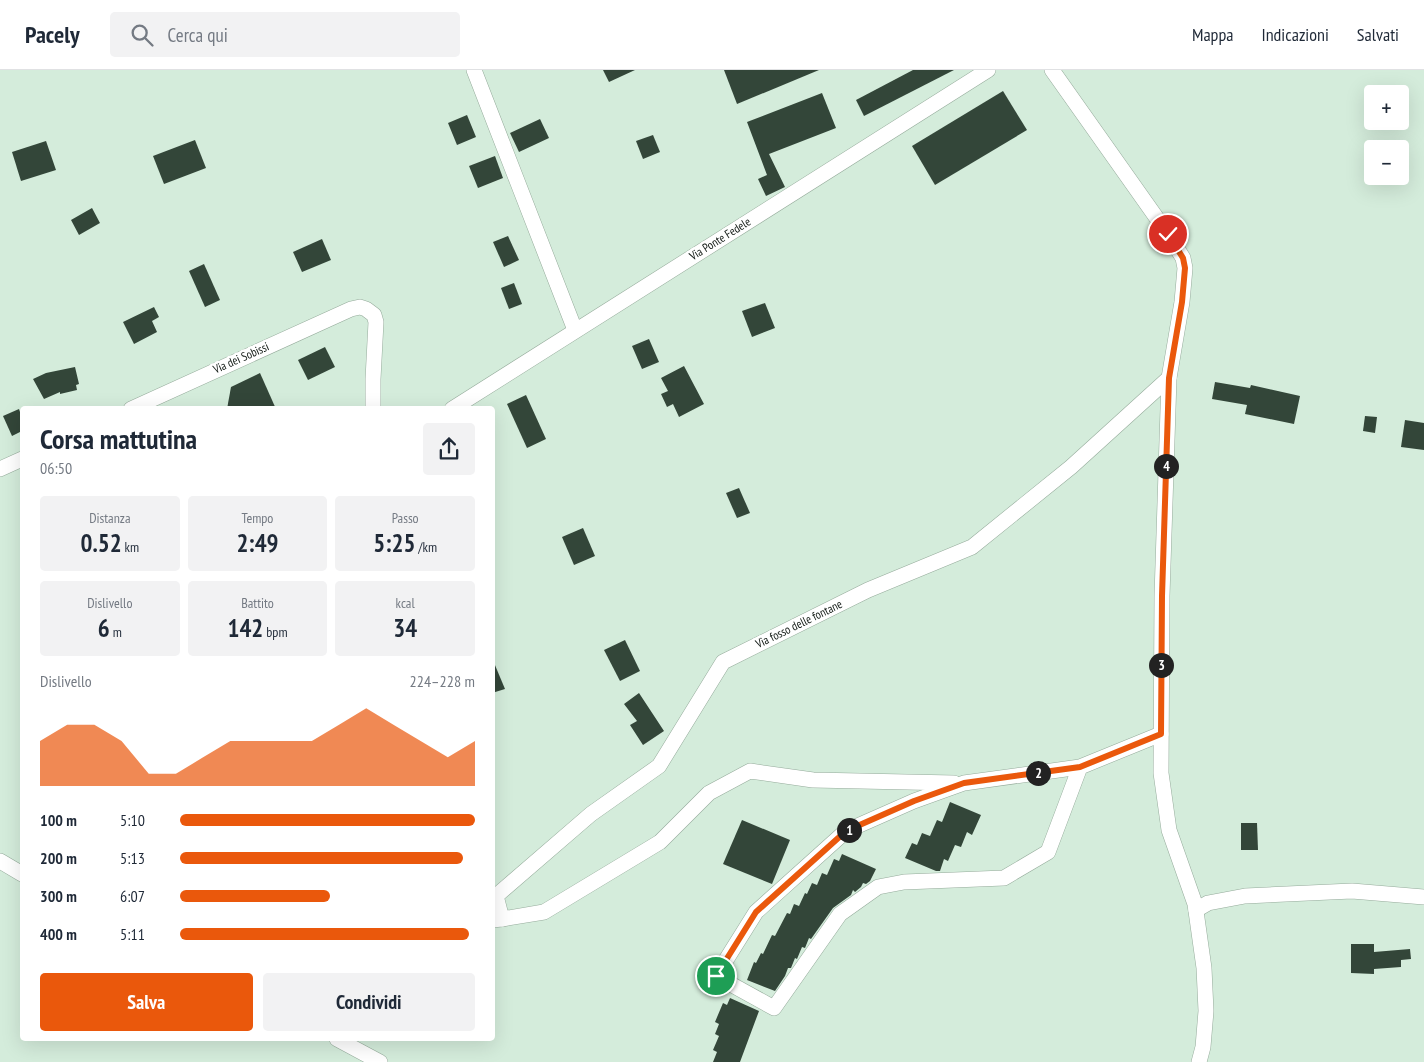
<!DOCTYPE html>
<html lang="it">
<meta charset="utf-8">
<style>
body{margin:0;font-family:"PT Sans Narrow",sans-serif;background:#f2f2f3;color:#1f2937;height:100vh;display:flex;flex-direction:column;font-size:19px;white-space:nowrap}
*{box-sizing:border-box;margin:0}
p{font-size:16px;color:#747a83}
.icon{flex:none;width:28px;height:28px;fill:none;stroke:currentColor;stroke-width:2;stroke-linecap:round;stroke-linejoin:round}
.map{position:relative;flex:1;overflow:hidden}
.details{position:absolute;left:20px;top:336px;width:475px;height:635px;display:flex;flex-direction:column;background:#fff;border-radius:5px;box-shadow:0 5px 20px #0002}
.details>*{flex:none}
.buttons{position:absolute;left:1364px;top:15px;display:grid;gap:10px}
.buttons a{display:grid;place-items:center;width:45px;height:45px;border-radius:5px;background:#fff;box-shadow:0 5px 20px #0002;font-size:25px}
.pin{position:absolute;display:grid;place-items:center;width:42px;height:42px;color:#fff;margin:-21px;border:2px solid #fff;border-radius:50%;box-shadow:0 1px 5px #0007}
.km{position:absolute;width:25px;height:25px;margin:-12px;border-radius:50%;background:#222;color:#fff;font-size:14px;line-height:25px;text-align:center}
.round{display:grid;place-items:center;flex:none;width:52px;height:52px;border-radius:5px;background:#f2f2f3}
.overview{display:flex;align-items:center;justify-content:space-between;height:85px;padding:0 20px}
h1{font-size:28px;font-weight:600;line-height:38px}
.stats{display:grid;grid-template-columns:repeat(3,1fr);gap:8px;height:85px;padding:5px 20px}
.stats div{display:grid;align-content:center;border-radius:5px;background:#f2f2f3;text-align:center}
.stats b{font-size:25px;font-weight:600}
.stats small{font-size:14px;font-weight:400}
.stats p{font-size:14px}
.chart{height:140px;padding:10px 20px}
.chart p{display:flex;justify-content:space-between}
.chart svg{width:100%;height:90px;margin-top:5px;fill:#ea580c;opacity:.7}
.action{display:flex;gap:10px;margin-top:auto;padding:10px 20px}
.action a{flex:1;height:58px;border-radius:5px;background:#ea580c;color:#fff;font-size:20px;font-weight:600;line-height:58px;text-align:center}
.action a+a{background:#f2f2f3;color:#1f2937}
ul{padding:0 20px;list-style:none;font-size:16px}
li{display:grid;grid-template-columns:80px 60px 1fr;align-items:center;height:38px}
li i{height:12px;border-radius:6px;background:#ea580c}
header{display:flex;align-items:center;gap:30px;box-sizing:border-box;height:70px;padding:0 25px;background:#fff;border-bottom:1px solid #e0e1e3}
header strong{font-size:24px}
nav{display:flex;gap:28px;margin-inline-start:auto;font-size:18px}
.search{width:350px;height:45px;background:#f2f2f3;display:flex;align-items:center;gap:12px;box-sizing:border-box;padding:0 18px;border-radius:5px;color:#747a83;font-size:19px}
.map>svg:first-child{display:block}
.building{fill:#334639}
.lines{fill:none;stroke-linecap:round;stroke-linejoin:round}
.minor-casing{stroke:#95ab9b;stroke-width:16}
.minor{stroke:#fff;stroke-width:15}
.route-casing{stroke:#fff;stroke-width:10}
.route{stroke:#ea580c;stroke-width:6}
.labels{text-anchor:middle;stroke-width:5;stroke-linejoin:round;paint-order:stroke}
.street-label{font-size:12px;fill:#111914;stroke:#fff}
</style>
<header>
<strong>Pacely</strong>
<div class="search"><svg class="icon" aria-label="search" viewBox="0 0 24 24"><circle cx="10" cy="10" r="6"/><path d="M15 15l6 6"/></svg>Cerca qui</div>
<nav><a>Mappa</a><a>Indicazioni</a><a>Salvati</a></nav>
</header>
<div class="map">
<svg width="1424" height="992" viewBox="0 0 1424 992">
<rect width="100%" height="100%" fill="#d4ecdb"/>
<g class="building">
<polygon points="603,0 635,0 609,12"/>
<polygon points="724,0 819,0 737,34"/>
<polygon points="913,0 954,0 864,46 856,30"/>
<polygon points="1003,21 1027,60 935,115 912,76"/>
<polygon points="822,23 836,58 769,84 785,117 766,126 758,109 767,105 747,52"/>
<polygon points="467,45 476,67 457,75 448,53"/>
<polygon points="540,49 549,68 519,82 510,63"/>
<polygon points="653,65 660,82 643,89 636,71"/>
<polygon points="195,70 206,98 164,114 153,86"/>
<polygon points="46,71 56,100 21,111 12,82"/>
<polygon points="495,86 503,108 478,118 469,96"/>
<polygon points="92,138 100,153 79,165 71,150"/>
<polygon points="508,166 519,190 504,197 493,172"/>
<polygon points="322,169 331,190 302,202 293,182"/>
<polygon points="204,194 220,230 205,237 189,201"/>
<polygon points="514,213 522,234 509,239 501,218"/>
<polygon points="765,233 775,258 752,267 742,241"/>
<polygon points="154,237 159,247 152,251 157,262 134,274 123,252"/>
<polygon points="649,269 659,292 642,299 632,276"/>
<polygon points="325,277 335,297 308,310 298,290"/>
<polygon points="684,296 704,334 679,347 673,334 667,337 661,324 668,321 661,308"/>
<polygon points="75,297 79,314 76,315 77,320 60,324 60,322 44,329 33,309 46,303"/>
<polygon points="260,303 276,339 227,339 231,317"/>
<polygon points="1215,312 1250,318 1251,315 1300,326 1294,354 1245,344 1247,335 1212,329"/>
<polygon points="526,325 546,369 527,378 507,334"/>
<polygon points="19,339 22,348 22,361 12,366 3,346"/>
<polygon points="1365,346 1377,347 1375,363 1363,361"/>
<polygon points="1405,350 1424,353 1424,380 1401,377"/>
<polygon points="739,418 750,443 737,448 726,423"/>
<polygon points="583,458 595,486 574,495 562,467"/>
<polygon points="625,570 640,601 620,611 604,580"/>
<polygon points="492,588 505,619 492,623"/>
<polygon points="639,623 664,661 643,675 630,655 637,651 624,634"/>
<polygon points="950,732 981,745 972,765 967,762 961,777 955,775 948,791 944,789 940,801 936,801 905,788 912,773 917,775 922,763 930,766 937,750 942,752"/>
<polygon points="742,750 790,770 772,814 723,794"/>
<polygon points="1241,753 1257,753 1258,780 1241,780"/>
<polygon points="842,784 876,799 870,811 866,814 863,813 861,817 855,822 853,820 851,825 833,838 811,869 809,868 805,878 802,877 797,889 795,888 791,898 788,898 785,906 775,921 747,910 754,892 756,893 761,883 763,884 772,865 775,866 787,843 790,844 794,834 799,836 805,823 807,824 812,813 817,815 822,803 827,805 834,789 839,791"/>
<polygon points="1351,874 1374,874 1374,882 1410,879 1411,889 1401,890 1401,897 1374,899 1374,904 1351,903"/>
<polygon points="730,928 759,941 740,992 713,992 717,982 713,980 719,966 715,964 719,954 715,952 723,933 727,935"/>
</g>
<g class="lines">
<defs>
<g id="minor">
<polyline points="474,0 575,260"/>
<polyline points="1052,0 1168,164 1183,188 1185,198 1182,232 1169,308 1162,526 1161,703 1169,760 1195,834 1204,898 1206,941 1203,977 1199,992"/>
<polyline points="131,339 351,239 360,237 366,239 374,245 376,252 373,309 373,339"/>
<polyline points="452,339 988,0"/>
<polyline points="0,399 22,389"/>
<polyline points="1080,697 1048,782 1004,808 904,812 878,817 840,844 774,938 716,906 756,842 846,761 914,731 964,713 1080,697 1161,664"/>
<polyline points="0,791 22,804"/>
<polyline points="1196,840 1208,833 1245,826 1352,821 1424,827"/>
<polyline points="502,849 544,842 660,772 709,723 750,701 813,710 954,713"/>
<polyline points="492,850 502,849 496,826 591,744 659,696 723,592 868,520 972,477 1071,397 1169,308"/>
<polyline points="337,969 380,992"/>
</g>
</defs>
<use href="#minor" class="minor-casing"/>
<use href="#minor" class="minor"/>
</g>
<g class="lines">
<defs>
<polyline id="route" points="716,906 756,842 846,761 914,731 964,713 1080,697 1161,664 1162,526 1169,308 1182,232 1185,198 1183,188 1168,164"/>
</defs>
<use href="#route" class="route-casing"/>
<use href="#route" class="route"/>
</g>
<g class="labels">
<g class="street-label">
<text transform="translate(720 169) rotate(-32)" y="4">Via Ponte Fedele</text>
<text transform="translate(241 288) rotate(-24)" y="4">Via dei Sobissi</text>
<text transform="translate(799 554) rotate(-26)" y="4">Via fosso delle fontane</text>
</g>
</g>
</svg>
<div class="buttons">
<a>+</a>
<a>−</a>
</div>
<div class="pin" style="left:716px;top:906px;background:#1e9e55"><svg class="icon" aria-label="arrive" viewBox="0 0 24 24"><path d="M6 21V4h12l-3 4 3 4H6"/></svg></div>
<div class="pin" style="left:1168px;top:164px;background:#d93025"><svg class="icon" aria-label="check" viewBox="0 0 24 24"><path d="M5 12l5 5 9-10"/></svg></div>
<b class="km" style="left:849px;top:760px">1</b>
<b class="km" style="left:1038px;top:703px">2</b>
<b class="km" style="left:1161px;top:595px">3</b>
<b class="km" style="left:1166px;top:396px">4</b>
<section class="details">
<div class="overview"><div><h1>Corsa mattutina</h1><p>06:50</p></div><a class="round"><svg class="icon" aria-label="share" viewBox="0 0 24 24"><path d="M12 15V3M7 8l5-5 5 5M5 13v7h14v-7"/></svg></a></div>
<div class="stats">
<div><p>Distanza</p><b>0.52<small> km</small></b></div>
<div><p>Tempo</p><b>2:49</b></div>
<div><p>Passo</p><b>5:25<small> /km</small></b></div>
</div>
<div class="stats">
<div><p>Dislivello</p><b>6<small> m</small></b></div>
<div><p>Battito</p><b>142<small> bpm</small></b></div>
<div><p>kcal</p><b>34</b></div>
</div>
<div class="chart"><p><span>Dislivello</span>224–228 m</p>
<svg viewBox="0 0 160 44" preserveAspectRatio="none"><path d="M0 44V22L10 14L20 14L30 22L40 38L50 38L60 30L70 22L80 22L90 22L100 22L110 14L120 6L130 14L140 22L150 30L160 22V44z"/></svg>
</div>
<ul>
<li><b>100 m</b>5:10<i style="width:100%"></i></li>
<li><b>200 m</b>5:13<i style="width:96%"></i></li>
<li><b>300 m</b>6:07<i style="width:51%"></i></li>
<li><b>400 m</b>5:11<i style="width:98%"></i></li>
</ul>
<div class="action"><a>Salva</a><a>Condividi</a></div>
</section>
</div>
